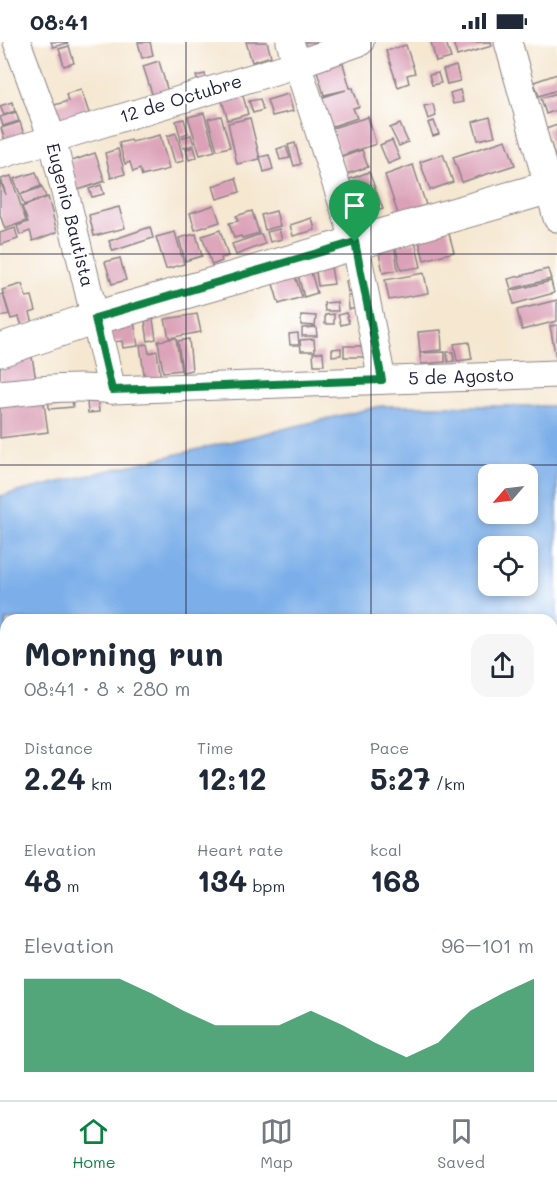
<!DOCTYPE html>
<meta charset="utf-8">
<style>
body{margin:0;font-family:Mali,sans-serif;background:#f6f6f7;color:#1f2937;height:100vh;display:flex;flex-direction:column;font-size:22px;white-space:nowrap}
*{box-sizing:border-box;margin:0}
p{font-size:20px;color:#747a83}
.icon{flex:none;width:33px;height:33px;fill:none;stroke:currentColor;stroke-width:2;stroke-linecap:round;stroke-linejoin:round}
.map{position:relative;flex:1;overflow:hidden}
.sheet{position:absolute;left:0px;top:572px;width:558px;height:488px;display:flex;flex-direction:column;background:#fff;border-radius:18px 18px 0 0;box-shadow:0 3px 9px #0003}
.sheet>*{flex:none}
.needle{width:39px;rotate:242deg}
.tools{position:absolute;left:478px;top:422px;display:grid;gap:12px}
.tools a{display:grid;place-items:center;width:60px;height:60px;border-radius:12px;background:#fff;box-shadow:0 3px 9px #0003;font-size:30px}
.pin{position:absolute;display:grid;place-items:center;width:51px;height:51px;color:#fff;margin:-62px -26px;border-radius:50% 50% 50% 0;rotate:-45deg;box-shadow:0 0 6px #0007}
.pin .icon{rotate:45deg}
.round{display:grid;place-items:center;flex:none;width:63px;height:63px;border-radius:18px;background:#f6f6f7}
.headline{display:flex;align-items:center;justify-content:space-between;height:102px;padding:0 24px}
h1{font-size:33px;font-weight:700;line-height:45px}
.metrics{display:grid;grid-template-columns:repeat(3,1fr);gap:9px;height:102px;padding:6px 24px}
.metrics div{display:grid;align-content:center}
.metrics b{font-size:30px;font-weight:700}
.metrics small{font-size:16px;font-weight:400}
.metrics p{font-size:16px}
.chart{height:168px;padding:12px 24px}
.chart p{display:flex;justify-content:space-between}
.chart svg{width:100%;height:108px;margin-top:6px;fill:#0b8043;opacity:.7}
.status{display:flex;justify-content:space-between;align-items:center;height:42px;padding:0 30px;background:#fff;direction:ltr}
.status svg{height:16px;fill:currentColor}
.dock{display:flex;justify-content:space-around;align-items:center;height:84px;border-top:2px solid #e0e1e3;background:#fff;font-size:16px;color:#747a83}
.dock a{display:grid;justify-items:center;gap:3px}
.dock .on{color:#0b8043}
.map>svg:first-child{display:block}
.water{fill:#7cafe9;stroke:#4f6892;stroke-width:1.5;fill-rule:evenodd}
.building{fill:#dba1b7}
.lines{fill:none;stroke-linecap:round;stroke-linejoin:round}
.minor-casing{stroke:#8c8486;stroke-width:29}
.major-casing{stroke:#8c8486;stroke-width:35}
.minor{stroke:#fff;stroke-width:27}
.major{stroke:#fff;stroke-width:33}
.route-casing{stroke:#fff;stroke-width:12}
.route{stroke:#0b8043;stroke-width:8}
.grid{fill:none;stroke:#22223b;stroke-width:1.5;stroke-opacity:0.55}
.labels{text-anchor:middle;stroke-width:5;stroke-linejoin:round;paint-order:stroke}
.street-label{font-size:18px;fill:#22223b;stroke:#fff}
</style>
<div class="status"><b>08:41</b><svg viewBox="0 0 49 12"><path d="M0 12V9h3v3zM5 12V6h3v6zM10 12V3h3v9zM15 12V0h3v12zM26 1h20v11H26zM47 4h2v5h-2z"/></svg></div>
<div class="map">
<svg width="557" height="1058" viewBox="0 0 557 1058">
<rect width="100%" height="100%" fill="#fff"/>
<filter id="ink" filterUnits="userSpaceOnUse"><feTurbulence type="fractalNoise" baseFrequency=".0167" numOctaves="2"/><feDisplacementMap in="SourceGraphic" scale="12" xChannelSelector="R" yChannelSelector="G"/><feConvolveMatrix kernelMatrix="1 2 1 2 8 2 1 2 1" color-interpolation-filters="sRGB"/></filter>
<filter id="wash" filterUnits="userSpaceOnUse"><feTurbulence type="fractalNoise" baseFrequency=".008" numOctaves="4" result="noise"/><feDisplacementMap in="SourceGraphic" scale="24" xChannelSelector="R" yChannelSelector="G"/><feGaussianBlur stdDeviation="1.35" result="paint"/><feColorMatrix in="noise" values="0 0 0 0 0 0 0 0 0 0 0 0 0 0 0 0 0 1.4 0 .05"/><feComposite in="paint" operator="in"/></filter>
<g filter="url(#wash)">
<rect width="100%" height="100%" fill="#f5e7d0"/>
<path class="water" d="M381,364H557V1058H0V454ZM489,432H528V471H489ZM489,504H528V543H489ZM6,578H552V1053H6Z"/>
<g id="blocks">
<g class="building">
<polygon points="51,0 68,0 68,1 53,5"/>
<polygon points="138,0 150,0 153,13 142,16"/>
<polygon points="246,0 267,0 271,14 252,20"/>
<polygon points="302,0 336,0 305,10"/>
<polygon points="431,0 446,0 451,16 436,20"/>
<polygon points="453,0 491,0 492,4 457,14"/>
<polygon points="406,3 415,31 407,33 409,41 398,45 386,9"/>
<polygon points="69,4 74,21 64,24 59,7"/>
<polygon points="342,18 350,46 353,46 359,65 353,66 357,76 330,85 320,56 346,48 324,53 316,25"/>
<polygon points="159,19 168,50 153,55 143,24"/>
<polygon points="456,24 460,39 447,42 443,28"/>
<polygon points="438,31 441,41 432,43 429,33"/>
<polygon points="205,32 208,42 199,44 196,34"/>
<polygon points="557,32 557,48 539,54 534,40"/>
<polygon points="81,47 92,80 61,91 51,64 68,59 66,52"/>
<polygon points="460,48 463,60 453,62 450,51"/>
<polygon points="242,50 248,72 228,78 221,56"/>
<polygon points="557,51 557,68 546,72 541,56"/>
<polygon points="288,52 293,69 272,74 267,58"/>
<polygon points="260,57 263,68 253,71 249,59"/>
<polygon points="12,60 15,69 4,73 0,64"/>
<polygon points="433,62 436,74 428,77 424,64"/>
<polygon points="16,70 19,79 3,84 0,75"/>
<polygon points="204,71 215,109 200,113 188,75"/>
<polygon points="221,74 230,105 217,108 208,77"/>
<polygon points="368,75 376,102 341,114 332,86"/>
<polygon points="490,75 495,94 478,98 473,80"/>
<polygon points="250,76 260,117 237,122 228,81"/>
<polygon points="184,77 188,91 180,94 176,79"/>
<polygon points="434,79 439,92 433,94 428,81"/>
<polygon points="20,80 25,96 6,102 1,86"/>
<polygon points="400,82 408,100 399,104 390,86"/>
<polygon points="557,83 557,114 555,115 546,87"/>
<polygon points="176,91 184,119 175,121 167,94"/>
<polygon points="160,93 169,127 142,134 140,127 133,130 130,120 125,122 119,101 131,98 132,100"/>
<polygon points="191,93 194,103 183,106 180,96"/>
<polygon points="392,98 400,117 388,122 380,103"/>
<polygon points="506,98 515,123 462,140 453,115"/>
<polygon points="295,101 301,122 294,124 288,103"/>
<polygon points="286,104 290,116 280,118 277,107"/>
<polygon points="194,105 197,115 189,118 186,107"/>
<polygon points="118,107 125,132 111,136 105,111"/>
<polygon points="362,108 368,125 347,132 342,115"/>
<polygon points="95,111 105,139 78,148 69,120"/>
<polygon points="443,112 453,140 430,148 420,120"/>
<polygon points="269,113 273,127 264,130 260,115"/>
<polygon points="413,123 426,163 398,172 385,133"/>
<polygon points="36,130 41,144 20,152 14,137"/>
<polygon points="369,130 383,167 360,175 347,138"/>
<polygon points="11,134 26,179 5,187 0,173 0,139 6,153 1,137"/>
<polygon points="236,136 240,150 217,157 213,144"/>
<polygon points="101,143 104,152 92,155 89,147"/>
<polygon points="42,145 46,155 24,163 20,153"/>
<polygon points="48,155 57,190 33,199 30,189 20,193 17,184 28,180 22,165"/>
<polygon points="214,163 220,180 195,188 190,171"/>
<polygon points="119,165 125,186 94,194 89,173"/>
<polygon points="252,169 259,191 242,196 241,194 234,196 229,181 238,179 236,174"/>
<polygon points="276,169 280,184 265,188 261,173"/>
<polygon points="373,173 376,182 363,186 360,177"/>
<polygon points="312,176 315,188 293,194 290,183"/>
<polygon points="446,181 454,210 424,218 416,188"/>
<polygon points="150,185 153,196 113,209 109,199"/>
<polygon points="15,186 18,197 0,203 0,191"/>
<polygon points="279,187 282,197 270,200 267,190"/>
<polygon points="220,188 228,214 221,216 222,219 212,223 202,194"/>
<polygon points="175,190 184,222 166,227 156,195"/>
<polygon points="196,192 202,214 185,219 179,196"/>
<polygon points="261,192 265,202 236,213 232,202"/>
<polygon points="415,199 421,225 401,228 395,203"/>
<polygon points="394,202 398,228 383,231 378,205"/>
<polygon points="120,216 126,238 112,242 105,220"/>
<polygon points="330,219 334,242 318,244 315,222"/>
<polygon points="292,225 302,255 279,262 270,232"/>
<polygon points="548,227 551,237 511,247 508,237"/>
<polygon points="311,230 317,251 304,255 298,234"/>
<polygon points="424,231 428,251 389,258 385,238"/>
<polygon points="357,237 359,248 348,250 346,239"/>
<polygon points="551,239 554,251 514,262 510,249"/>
<polygon points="22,242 26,255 32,254 36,269 30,271 33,281 22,284 19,275 11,277 2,248"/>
<polygon points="3,252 9,272 0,275 0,253"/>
<polygon points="348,254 358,254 359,267 349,267"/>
<polygon points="557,258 557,279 522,288 517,268"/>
<polygon points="337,260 338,269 325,269 324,261"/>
<polygon points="346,271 349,281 341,283 338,273"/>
<polygon points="197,272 201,290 169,296 165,277"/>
<polygon points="334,272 334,282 325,282 325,273"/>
<polygon points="133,273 138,304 123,306 122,299 113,300 109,276"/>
<polygon points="301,273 316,274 315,284 301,283"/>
<polygon points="153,277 156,297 148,299 145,279"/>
<polygon points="557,283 557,317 556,317 550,284"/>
<polygon points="316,285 317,294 302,294 302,286"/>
<polygon points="441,288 442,308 420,310 418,290"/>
<polygon points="298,291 299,303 290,303 289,292"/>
<polygon points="176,296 181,328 163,330 158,299"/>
<polygon points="189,297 192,328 182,330 178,299"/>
<polygon points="314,297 315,309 301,309 300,298"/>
<polygon points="469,300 472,317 457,319 454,302"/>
<polygon points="147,302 149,311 157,309 161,337 145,339 140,303"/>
<polygon points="344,304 367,304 366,315 344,315"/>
<polygon points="341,306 341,313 332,314 332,307"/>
<polygon points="323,310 324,323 314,323 313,311"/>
<polygon points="445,310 445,320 421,322 420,311"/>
<polygon points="447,310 453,310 454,319 448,320"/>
<polygon points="32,315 36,338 0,345 0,321"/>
<polygon points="71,350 73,365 49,367 48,352"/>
<polygon points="43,354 48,390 0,396 0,360"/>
<polygon points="87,360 98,360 99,370 88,371"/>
</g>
</g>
</g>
<g filter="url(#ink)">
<use href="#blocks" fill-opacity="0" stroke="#8c8486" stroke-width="1.5"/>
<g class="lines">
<defs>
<g id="minor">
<polyline points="17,0 52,96 112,348"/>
<polyline points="290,0 355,200 382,338"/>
<polyline points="508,0 557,176"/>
<polyline points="0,113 297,22 360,0"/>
<path d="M0,352C37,348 75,343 112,348L557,332"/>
</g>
<polyline id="major" points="0,308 95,276 557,143"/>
</defs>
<use href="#minor" class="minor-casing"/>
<use href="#major" class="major-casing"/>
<use href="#minor" class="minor"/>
<use href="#major" class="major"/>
</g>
</g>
<g class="lines" filter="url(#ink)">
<defs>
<polygon id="route" points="355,200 382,338 112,348 95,276"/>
</defs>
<use href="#route" class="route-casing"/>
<use href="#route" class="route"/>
</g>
<path class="grid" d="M186,0V578M371,0V578M0,212H557M0,423H557M0,635H6M552,635H557M0,846H6M552,846H557M186,1053V1058M371,1053V1058"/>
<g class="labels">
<g class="street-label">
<text transform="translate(181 57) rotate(-17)" y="6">12 de Octubre</text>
<text transform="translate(70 173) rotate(76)" y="6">Eugenio Bautista</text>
<text transform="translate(461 335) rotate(-2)" y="6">5 de Agosto</text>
</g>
</g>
</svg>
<div class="tools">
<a><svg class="needle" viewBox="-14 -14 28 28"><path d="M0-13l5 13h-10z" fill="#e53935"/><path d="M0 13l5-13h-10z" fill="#747a83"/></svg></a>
<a><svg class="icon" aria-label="locate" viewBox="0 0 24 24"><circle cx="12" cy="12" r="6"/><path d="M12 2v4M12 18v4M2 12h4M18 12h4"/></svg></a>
</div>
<div class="pin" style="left:355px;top:200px;background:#1e9e55"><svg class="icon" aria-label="arrive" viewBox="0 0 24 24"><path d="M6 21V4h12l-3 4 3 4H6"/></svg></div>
<section class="sheet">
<div class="headline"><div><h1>Morning run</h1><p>08:41 · 8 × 280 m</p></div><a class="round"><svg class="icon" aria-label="share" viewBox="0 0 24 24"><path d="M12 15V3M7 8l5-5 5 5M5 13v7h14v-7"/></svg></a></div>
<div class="metrics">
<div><p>Distance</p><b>2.24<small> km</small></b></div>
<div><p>Time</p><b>12:12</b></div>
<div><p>Pace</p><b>5:27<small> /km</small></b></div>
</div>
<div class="metrics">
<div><p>Elevation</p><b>48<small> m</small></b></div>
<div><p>Heart rate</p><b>134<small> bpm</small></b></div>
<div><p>kcal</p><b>168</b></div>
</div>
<div class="chart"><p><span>Elevation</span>96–101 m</p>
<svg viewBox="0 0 160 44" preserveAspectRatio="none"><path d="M0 44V6L10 6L20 6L30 6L40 12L50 19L60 25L70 25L80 25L90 19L100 25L110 32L120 38L130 32L140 19L150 12L160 6V44z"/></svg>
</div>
</section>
</div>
<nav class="dock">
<a class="on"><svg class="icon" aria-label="home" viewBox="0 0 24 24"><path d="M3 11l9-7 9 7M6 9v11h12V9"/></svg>Home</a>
<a><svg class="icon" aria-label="map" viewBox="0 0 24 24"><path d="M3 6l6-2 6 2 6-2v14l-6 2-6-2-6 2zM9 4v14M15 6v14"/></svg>Map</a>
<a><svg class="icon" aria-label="saved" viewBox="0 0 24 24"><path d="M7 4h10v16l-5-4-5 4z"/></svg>Saved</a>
</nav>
